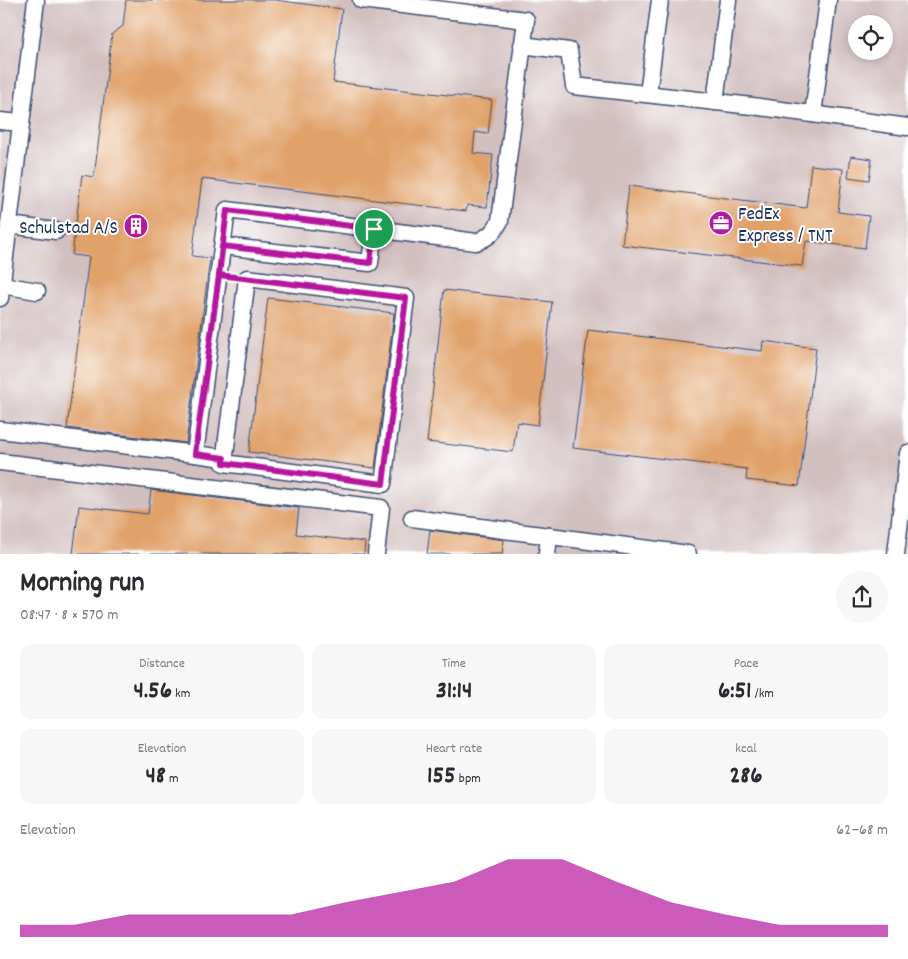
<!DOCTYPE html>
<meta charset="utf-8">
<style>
body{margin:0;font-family:Dekko,sans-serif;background:#f7f7f7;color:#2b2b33;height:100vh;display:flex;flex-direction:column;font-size:19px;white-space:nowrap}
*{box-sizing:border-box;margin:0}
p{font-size:16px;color:#7c7c81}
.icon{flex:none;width:28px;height:28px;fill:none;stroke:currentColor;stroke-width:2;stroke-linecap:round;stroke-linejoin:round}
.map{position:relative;height:554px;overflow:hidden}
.drawer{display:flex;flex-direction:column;background:#fff;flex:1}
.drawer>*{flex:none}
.tools{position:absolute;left:848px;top:15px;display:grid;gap:10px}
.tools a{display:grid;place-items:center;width:45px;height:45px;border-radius:50%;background:#fff;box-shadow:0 2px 8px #0003;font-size:25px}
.pin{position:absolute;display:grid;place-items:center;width:42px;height:42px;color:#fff;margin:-21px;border:2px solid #fff;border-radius:50%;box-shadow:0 1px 5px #0007}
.round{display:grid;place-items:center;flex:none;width:52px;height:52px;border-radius:26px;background:#f7f7f7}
.head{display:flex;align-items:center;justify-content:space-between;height:85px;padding:0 20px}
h1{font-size:28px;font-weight:700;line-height:38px}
.stats{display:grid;grid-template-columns:repeat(3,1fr);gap:8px;height:85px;padding:5px 20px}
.stats div{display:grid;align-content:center;border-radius:12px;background:#f7f7f7;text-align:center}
.stats b{font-size:25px;font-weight:700}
.stats small{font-size:14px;font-weight:400}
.stats p{font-size:14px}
.chart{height:140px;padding:10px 20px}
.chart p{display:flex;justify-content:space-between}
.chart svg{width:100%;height:90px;margin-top:5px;fill:#b5179e;opacity:.7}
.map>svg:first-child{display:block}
.industrial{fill:#d2bfc0;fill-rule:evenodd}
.building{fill:#e1a26b}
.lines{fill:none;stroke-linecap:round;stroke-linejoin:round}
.minor-casing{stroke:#3c4c72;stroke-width:19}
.minor{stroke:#fff;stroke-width:16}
.route-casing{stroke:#fff;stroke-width:10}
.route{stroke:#b5179e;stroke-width:6}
.labels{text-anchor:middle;stroke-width:4;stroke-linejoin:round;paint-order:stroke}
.poi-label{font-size:19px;fill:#1b2f5e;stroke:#fff;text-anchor:start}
</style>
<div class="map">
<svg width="908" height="554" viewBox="0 0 908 554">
<rect width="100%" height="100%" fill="#fff"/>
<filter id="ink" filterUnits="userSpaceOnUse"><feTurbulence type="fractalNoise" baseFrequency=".02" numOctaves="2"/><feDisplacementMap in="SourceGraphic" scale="10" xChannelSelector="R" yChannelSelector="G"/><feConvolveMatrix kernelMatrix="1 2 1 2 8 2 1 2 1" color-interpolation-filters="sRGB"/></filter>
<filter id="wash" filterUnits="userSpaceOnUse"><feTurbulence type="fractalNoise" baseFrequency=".0096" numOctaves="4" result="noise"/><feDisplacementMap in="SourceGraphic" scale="20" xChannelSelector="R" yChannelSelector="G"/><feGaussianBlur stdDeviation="1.12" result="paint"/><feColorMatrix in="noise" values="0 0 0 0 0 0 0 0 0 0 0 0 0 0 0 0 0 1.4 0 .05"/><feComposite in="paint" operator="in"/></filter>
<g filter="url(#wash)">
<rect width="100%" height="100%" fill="#f9efe1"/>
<path class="industrial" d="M0,0H908V554H0ZM856,24H884V51H856Z"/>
<g id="blocks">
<g class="building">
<polygon points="126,0 275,0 342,9 333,82 492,100 488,134 475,132 473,153 493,155 487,207 467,205 466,211 202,179 192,256 210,258 186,443 67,428 89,257 72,255 82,175 94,177 112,34 123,26"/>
<polygon points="851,156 872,159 869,180 848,177"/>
<polygon points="811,165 843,169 838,212 869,216 865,248 806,241 802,266 622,245 629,186 806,208"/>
<polygon points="444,290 552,302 538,425 517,422 513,452 427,442"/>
<polygon points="268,298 394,313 375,468 249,452"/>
<polygon points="588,330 762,351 763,341 816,348 799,486 746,480 747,469 573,448"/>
<polygon points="151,490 299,508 296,534 365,542 364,554 73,554 79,506 148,514"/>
<polygon points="430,530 504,540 502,554 427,554"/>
</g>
</g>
</g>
<g filter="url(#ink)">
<use href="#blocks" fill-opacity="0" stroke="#3c4c72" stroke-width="1"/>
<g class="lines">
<defs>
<g id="minor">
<polyline points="522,45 569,51 574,86 752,106 908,127"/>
<polyline points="648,94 660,0"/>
<polyline points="715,102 728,0"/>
<polyline points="813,114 828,0"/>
<polyline points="0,121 21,123"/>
<polyline points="9,225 56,231"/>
<polyline points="223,246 370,263 374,229"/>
<polygon points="247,278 406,298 383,484 224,463"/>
<polyline points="2,285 37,291"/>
<polyline points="0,298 36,0"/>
<path d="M0,430L195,454L227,210L476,242C488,238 494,232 500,221L526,20L361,0"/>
<polyline points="195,454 224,458"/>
<polyline points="0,462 381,508 376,554"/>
<polyline points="412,518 688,554"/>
<polyline points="547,554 549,536"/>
<polyline points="896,554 908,453"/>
</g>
</defs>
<use href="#minor" class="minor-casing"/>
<use href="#minor" class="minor"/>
</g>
</g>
<g class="lines" filter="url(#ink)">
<defs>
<polyline id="route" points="374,229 370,263 222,246 219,275 195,454 224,458 224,463 383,484 406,298 219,275 227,210 374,229"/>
</defs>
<use href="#route" class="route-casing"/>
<use href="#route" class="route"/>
</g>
<defs>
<symbol id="office-disc" viewBox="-11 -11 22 22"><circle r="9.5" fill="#b5179e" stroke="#fff"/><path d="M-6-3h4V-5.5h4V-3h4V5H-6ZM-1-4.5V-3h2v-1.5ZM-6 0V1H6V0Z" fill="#fff"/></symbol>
<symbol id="building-disc" viewBox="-11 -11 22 22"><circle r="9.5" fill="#b5179e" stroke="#fff"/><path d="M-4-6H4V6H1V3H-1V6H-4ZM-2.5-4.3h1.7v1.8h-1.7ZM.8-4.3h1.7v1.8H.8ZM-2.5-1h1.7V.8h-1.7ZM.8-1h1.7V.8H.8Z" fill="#fff"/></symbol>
</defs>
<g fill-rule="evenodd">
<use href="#office-disc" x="707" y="209" width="28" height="28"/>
<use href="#building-disc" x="122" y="212" width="28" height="28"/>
</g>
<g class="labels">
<g class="poi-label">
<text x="738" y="219">FedEx<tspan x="738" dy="22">Express / TNT</tspan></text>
<text x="118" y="233" text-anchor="end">Schulstad A/S</text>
</g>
</g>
</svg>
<div class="tools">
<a><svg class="icon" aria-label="locate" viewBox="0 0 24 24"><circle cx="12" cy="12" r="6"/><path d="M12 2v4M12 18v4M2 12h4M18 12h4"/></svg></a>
</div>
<div class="pin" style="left:374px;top:229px;background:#1e9e55"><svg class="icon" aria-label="arrive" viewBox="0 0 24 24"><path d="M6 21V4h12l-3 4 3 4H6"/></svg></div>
</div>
<section class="drawer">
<div class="head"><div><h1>Morning run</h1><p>08:47 · 8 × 570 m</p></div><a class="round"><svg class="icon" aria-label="share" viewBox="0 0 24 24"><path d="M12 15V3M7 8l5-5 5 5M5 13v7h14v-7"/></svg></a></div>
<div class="stats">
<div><p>Distance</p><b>4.56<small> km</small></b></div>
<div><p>Time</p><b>31:14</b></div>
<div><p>Pace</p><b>6:51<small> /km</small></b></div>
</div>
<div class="stats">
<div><p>Elevation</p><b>48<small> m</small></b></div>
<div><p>Heart rate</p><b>155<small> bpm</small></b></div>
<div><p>kcal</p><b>286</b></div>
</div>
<div class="chart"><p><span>Elevation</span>62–68 m</p>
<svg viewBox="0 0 160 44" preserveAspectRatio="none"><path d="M0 44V38L10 38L20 33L30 33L40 33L50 33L60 27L70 22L80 17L90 6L100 6L110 17L120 27L130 33L140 38L150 38L160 38V44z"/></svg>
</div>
</section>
